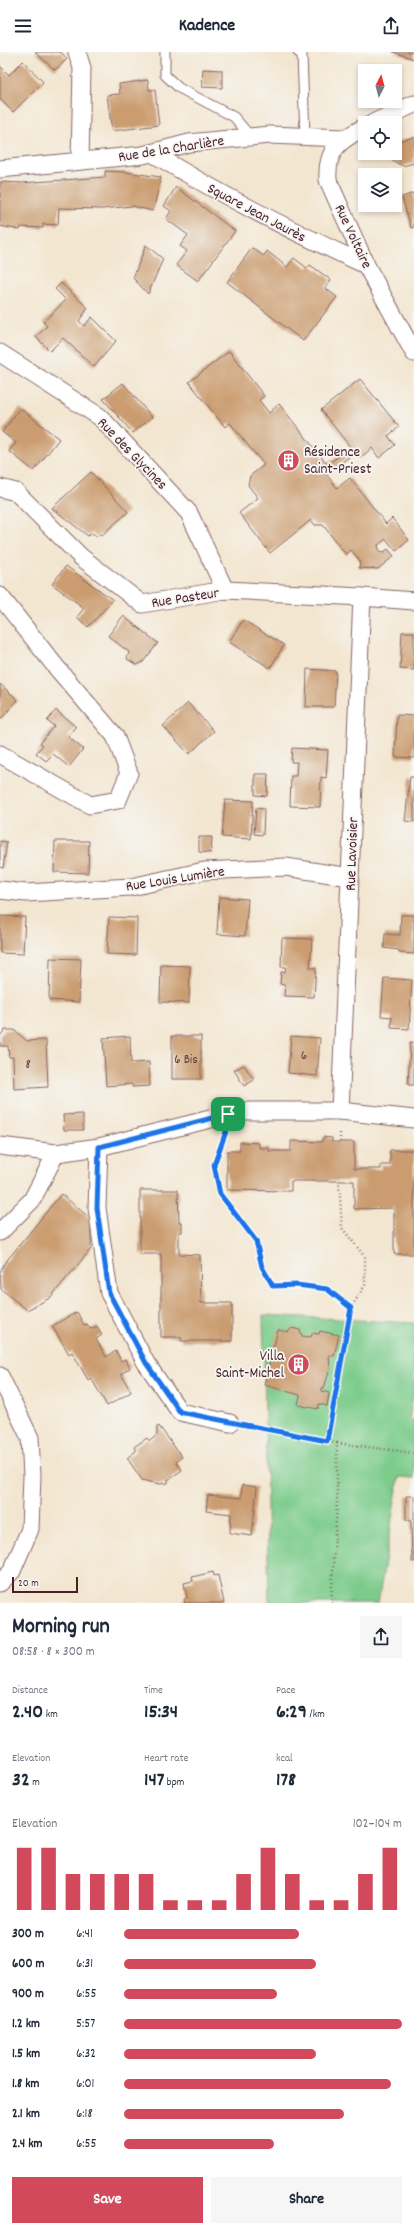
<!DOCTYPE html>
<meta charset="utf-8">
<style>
body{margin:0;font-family:Dekko,sans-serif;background:#f6f6f7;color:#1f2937;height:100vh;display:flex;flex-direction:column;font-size:15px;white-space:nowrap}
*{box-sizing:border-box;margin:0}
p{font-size:13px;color:#747a83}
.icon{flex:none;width:22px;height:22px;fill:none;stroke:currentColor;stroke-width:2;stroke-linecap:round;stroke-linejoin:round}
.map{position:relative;height:1551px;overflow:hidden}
.details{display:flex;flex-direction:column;background:#fff;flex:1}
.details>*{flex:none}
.needle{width:26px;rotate:6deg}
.tools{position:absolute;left:358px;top:12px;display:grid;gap:8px}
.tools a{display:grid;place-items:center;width:44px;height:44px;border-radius:0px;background:#fff;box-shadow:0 2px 6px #0003;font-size:20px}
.scale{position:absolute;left:12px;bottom:10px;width:66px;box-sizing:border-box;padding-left:4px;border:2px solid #4a1f2b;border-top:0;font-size:11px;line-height:14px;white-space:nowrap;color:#4a1f2b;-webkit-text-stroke:3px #f6f6f2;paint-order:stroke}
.pin{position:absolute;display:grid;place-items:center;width:34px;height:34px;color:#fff;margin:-17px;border-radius:8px;box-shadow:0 2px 6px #0006}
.round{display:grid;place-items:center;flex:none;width:42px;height:42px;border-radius:0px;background:#f6f6f7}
.summary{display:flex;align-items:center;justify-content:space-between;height:68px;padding:0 12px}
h1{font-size:22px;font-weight:800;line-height:30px}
.metrics{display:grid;grid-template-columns:repeat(3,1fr);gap:6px;height:68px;padding:4px 12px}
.metrics div{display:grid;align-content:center}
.metrics b{font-size:20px;font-weight:800}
.metrics small{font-size:11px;font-weight:400}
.metrics p{font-size:11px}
.chart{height:112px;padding:8px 12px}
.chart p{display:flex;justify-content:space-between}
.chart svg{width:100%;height:72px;margin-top:4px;stroke:#d1495b;stroke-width:6}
.primary-button{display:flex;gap:8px;margin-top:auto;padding:8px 12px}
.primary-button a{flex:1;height:46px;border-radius:0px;background:#d1495b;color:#fff;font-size:16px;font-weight:800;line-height:46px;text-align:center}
.primary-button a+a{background:#f6f6f7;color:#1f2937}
ul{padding:0 12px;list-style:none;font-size:13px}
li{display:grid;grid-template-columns:64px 48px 1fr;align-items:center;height:30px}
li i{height:10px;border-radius:5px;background:#d1495b}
header{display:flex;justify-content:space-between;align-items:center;height:52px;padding:0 12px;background:#fff;font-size:18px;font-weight:800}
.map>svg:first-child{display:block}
.green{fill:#7dcc8c;stroke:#64765c}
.building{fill:#ca9c70}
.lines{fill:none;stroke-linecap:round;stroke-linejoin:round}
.service-casing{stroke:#856565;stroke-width:11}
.minor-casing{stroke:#856565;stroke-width:19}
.path{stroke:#856565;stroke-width:2.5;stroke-dasharray:1 3;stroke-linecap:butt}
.service{stroke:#fff;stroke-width:9}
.minor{stroke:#fff;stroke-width:17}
.route-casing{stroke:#fff;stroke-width:8}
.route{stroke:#1a73e8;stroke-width:5}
.labels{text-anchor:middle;stroke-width:3.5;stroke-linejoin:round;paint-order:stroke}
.number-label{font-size:13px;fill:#6a3e3c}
.street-label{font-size:15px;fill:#4a1f2b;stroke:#f6f6f2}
.poi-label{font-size:15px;fill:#4a1f2b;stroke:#f6f6f2;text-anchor:start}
</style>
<header><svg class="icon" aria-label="menu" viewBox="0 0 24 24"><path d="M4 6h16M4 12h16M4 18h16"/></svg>Kadence<svg class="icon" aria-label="share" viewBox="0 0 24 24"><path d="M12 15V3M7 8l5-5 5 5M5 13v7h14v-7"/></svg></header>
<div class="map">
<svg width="414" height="1551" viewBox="0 0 414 1551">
<rect width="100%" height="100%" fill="#f6f6f2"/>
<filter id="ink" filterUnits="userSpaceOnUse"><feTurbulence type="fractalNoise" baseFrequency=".025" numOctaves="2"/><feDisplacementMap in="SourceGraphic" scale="8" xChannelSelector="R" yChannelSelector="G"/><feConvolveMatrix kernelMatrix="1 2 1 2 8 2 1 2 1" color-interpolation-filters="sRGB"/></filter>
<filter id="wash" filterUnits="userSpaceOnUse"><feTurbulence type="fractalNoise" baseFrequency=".012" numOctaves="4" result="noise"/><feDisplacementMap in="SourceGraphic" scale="16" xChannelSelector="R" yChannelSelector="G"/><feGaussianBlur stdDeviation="0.9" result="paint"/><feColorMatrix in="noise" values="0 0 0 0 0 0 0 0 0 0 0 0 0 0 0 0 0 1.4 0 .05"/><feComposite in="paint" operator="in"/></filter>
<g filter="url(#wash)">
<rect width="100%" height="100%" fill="#f3e6d0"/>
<polygon class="green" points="263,1263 414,1271 414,1338 409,1367 414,1368 414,1426 399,1425 378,1551 269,1551"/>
<g id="blocks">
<g class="building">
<polygon points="35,0 61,0 67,7 55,18"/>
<polygon points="393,0 414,0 414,7"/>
<polygon points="23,9 43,30 13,60 0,47 0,14 9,23"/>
<polygon points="203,17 222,18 222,36 202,35"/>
<polygon points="148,28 149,38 155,38 159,73 112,79 107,43 120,42 119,32"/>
<polygon points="414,85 414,111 403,114 387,106 383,107 381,101 395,101 395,90"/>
<polygon points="105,119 125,120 161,125 153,159 132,154 102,157 59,156 58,173 43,172 43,176 21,175 20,178 0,174 0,130 21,131 105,125"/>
<polygon points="176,135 235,179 198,229 176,213 187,199 180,194 188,183 166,167 171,159 164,154"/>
<polygon points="414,141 414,175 411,176 402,145"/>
<polygon points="146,193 163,207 148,242 133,226"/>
<polygon points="252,196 264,204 267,199 287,215 294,206 307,216 310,213 331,228 325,236 337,245 303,289 227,230"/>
<polygon points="61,231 88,256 79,269 84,274 92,265 116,289 94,315 63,286 50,299 36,285 47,274 43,270 66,248 55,237"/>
<polygon points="229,299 264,344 259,348 269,361 279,352 327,412 351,396 321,358 360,327 399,375 388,384 395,393 379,406 372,396 360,406 356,400 326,422 337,436 350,426 386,472 392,466 409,488 396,499 386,487 378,493 379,500 383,501 388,497 394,504 378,517 359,516 360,509 351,498 346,503 323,473 315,473 311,468 270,501 239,461 258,446 248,433 250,424 264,413 230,371 225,375 189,330"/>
<polygon points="123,331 152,365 133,381 103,347"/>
<polygon points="20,356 59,387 34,419 9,399 16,391 2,380"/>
<polygon points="91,420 128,460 102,483 100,482 97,485 92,481 88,484 52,456"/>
<polygon points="66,514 113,548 88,575 77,565 84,556 52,532"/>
<polygon points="123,564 158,591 143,610 137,613 127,607 129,600 108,584"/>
<polygon points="243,568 284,593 270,616 229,590"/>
<polygon points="402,580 414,580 414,618 400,617"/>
<polygon points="307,617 336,619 334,655 306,655"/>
<polygon points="0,632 18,648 0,668"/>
<polygon points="188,651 214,679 189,702 163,674"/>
<polygon points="56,658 76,675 68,685 83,697 69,715 53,702 46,709 36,701 43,693 40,691 54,674 47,669"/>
<polygon points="397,663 414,664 414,706 395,705"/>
<polygon points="292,696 328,698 326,726 321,725 320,755 290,754 291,724 296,724 297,710 291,710"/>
<polygon points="255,722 268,722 267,744 255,743"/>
<polygon points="410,725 414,725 414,770 405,769"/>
<polygon points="225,748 253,749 251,787 222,785"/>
<polygon points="256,756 264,757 263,783 254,782"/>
<polygon points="199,785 212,785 211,801 199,800"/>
<polygon points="0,789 7,790 3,816 0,815"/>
<polygon points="55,789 89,789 88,821 54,820"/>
<polygon points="219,845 248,847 245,884 217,882"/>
<polygon points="401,863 414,863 414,902 399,901 399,898 384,896 385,882 400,883"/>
<polygon points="0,864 25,865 23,902 0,901"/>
<polygon points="109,865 137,866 136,903 107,902"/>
<polygon points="282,886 312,887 310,916 316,916 314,945 284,944 285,933 280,932 281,920 285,920 286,915 281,915"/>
<polygon points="50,906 81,907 79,950 49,948"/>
<polygon points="161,913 190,914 189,951 160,950"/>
<polygon points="384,926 412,928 409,977 391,976 392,965 381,964"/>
<polygon points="5,978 14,978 27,989 46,988 48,1035 14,1037 13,1005 9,1005 8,994 0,994 0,984"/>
<polygon points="130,984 131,1011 149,1010 150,1034 132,1035 132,1032 106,1034 103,986"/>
<rect x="172" y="984" width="29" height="43"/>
<polygon points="291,984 320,986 317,1024 288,1021"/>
<polygon points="410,991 414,991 414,1033 408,1033"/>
<polygon points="244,1013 254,1028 244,1034 234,1018"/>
<polygon points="83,1062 83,1078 64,1078 63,1063"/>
<polygon points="323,1085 332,1086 332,1090 354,1090 354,1117 381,1117 381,1113 390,1113 390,1098 414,1098 414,1202 394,1202 394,1156 354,1157 354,1129 291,1129 291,1139 227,1138 227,1099 240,1099 240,1090 259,1091 259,1096 269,1096 269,1099 291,1099 291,1089 322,1090"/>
<polygon points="140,1138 178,1138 179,1170 182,1170 182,1180 179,1180 179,1202 200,1203 201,1251 232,1251 232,1289 181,1289 181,1285 161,1285 161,1202 140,1202"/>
<polygon points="61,1142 91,1167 91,1197 50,1246 27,1258 1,1237 0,1220 4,1212"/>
<polygon points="77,1260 84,1273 87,1272 90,1277 97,1274 102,1283 96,1287 106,1305 116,1299 121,1309 125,1307 130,1316 121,1322 131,1340 107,1354 91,1326 88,1328 72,1300 69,1302 52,1274"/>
<polygon points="292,1276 300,1278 302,1284 311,1285 312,1281 319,1282 320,1279 339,1283 334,1304 329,1303 330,1317 324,1336 322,1336 322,1339 329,1341 327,1354 319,1352 318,1357 298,1353 300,1343 264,1333 278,1278 288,1280"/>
<polygon points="159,1374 182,1405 176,1409 182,1418 168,1428 168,1431 160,1432 142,1428 127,1406 136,1399 134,1395 147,1386 150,1389 157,1383 157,1375"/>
<polygon points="242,1433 257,1435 252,1484 230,1481 231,1462 206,1459 208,1443 241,1446"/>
<polygon points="406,1444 414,1444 414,1510 412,1510 411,1468 406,1468"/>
<polygon points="213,1520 214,1524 218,1523 224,1551 185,1551 184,1547 187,1546 184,1531 193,1529 192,1525"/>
</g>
</g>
</g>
<g filter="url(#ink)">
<use href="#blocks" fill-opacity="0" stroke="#856565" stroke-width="1"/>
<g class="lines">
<defs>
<g id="service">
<polyline points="165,0 165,23 179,36 234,65 251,85"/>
<polyline points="298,0 302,3 305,84"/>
</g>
<g id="minor">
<polyline points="77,0 82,16 80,109"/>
<polyline points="373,71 414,52"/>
<path d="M365,75C340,88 326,97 328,128L366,213L414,301"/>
<path d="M152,101C221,143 293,180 366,213"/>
<polyline points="0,117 143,103 189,91 270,83 343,86"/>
<polyline points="0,301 100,365 189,461 225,538"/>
<polyline points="0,436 16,440 81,505 142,552 225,538 362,545 414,549"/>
<polyline points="0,544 56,615 115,684 129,721 118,748 90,753 0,702"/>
<polyline points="0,838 26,841 131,835 204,819 286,815 350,825"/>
<polyline points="340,1059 362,545"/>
<polyline points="0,1094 56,1101 99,1095 242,1059 340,1059 414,1067"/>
<polyline points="99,1095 97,1156 109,1241 146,1311 180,1360 230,1371"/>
<polyline points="0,1180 32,1148 56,1101"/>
<polyline points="0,1324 30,1386 32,1424 30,1477 12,1519 0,1531"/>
</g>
</defs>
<use href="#service" class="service-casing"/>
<use href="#minor" class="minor-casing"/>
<g class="path">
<polyline points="225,1084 214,1113 220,1142 256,1189 262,1215 273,1234 297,1233 327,1237 351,1256"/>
<polyline points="340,1090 340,1078"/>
<polyline points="248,1374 327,1389"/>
<polyline points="337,1391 414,1401"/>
<polyline points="331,1551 337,1451 337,1391 327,1389 351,1256 365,1233 365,1205 342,1176 339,1130"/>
</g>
<use href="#service" class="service"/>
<use href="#minor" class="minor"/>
</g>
</g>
<g class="lines" filter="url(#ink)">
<defs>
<polygon id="route" points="228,1062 228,1074 214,1113 220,1142 256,1189 262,1215 273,1234 297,1233 327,1237 351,1256 327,1389 180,1360 146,1311 109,1241 97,1156 99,1095"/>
</defs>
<use href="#route" class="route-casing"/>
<use href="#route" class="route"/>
</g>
<defs>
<symbol id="building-disc" viewBox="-11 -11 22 22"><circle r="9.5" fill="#d1495b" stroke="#f6f6f2"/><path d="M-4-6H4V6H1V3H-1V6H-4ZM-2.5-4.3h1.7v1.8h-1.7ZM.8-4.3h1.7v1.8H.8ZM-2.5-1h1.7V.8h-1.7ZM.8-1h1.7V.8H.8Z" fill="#fff"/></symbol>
</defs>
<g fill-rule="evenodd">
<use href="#building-disc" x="276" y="396" width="25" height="25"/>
<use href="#building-disc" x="286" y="1300" width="25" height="25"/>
</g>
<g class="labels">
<g class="number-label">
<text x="304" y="1007">6</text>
<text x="186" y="1011">6 Bis</text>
<text x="28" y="1016">8</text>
</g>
<g class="street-label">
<text transform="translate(171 96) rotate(-9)" y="5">Rue de la Charlière</text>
<text transform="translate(257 160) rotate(28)" y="5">Square Jean Jaurès</text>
<text transform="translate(354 184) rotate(65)" y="5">Rue Voltaire</text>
<text transform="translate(133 401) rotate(46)" y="5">Rue des Glycines</text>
<text transform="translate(185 545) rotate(-9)" y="5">Rue Pasteur</text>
<text transform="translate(351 802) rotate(-88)" y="5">Rue Lavoisier</text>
<text transform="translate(175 826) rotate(-9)" y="5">Rue Louis Lumière</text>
</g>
<g class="poi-label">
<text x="304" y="404">Résidence<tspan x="304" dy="17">Saint-Priest</tspan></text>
<text x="284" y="1308" text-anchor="end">Villa<tspan x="284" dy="17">Saint-Michel</tspan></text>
</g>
</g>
</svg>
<div class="tools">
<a><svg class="needle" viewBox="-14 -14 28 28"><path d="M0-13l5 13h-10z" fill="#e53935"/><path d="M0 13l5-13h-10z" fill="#747a83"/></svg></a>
<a><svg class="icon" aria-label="locate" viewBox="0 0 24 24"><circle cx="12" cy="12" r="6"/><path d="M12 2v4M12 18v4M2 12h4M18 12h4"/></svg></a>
<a><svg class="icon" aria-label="layers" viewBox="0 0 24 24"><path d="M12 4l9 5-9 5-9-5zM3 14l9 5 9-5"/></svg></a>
</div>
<div class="scale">20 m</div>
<div class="pin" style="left:228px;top:1062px;background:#1e9e55"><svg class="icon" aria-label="arrive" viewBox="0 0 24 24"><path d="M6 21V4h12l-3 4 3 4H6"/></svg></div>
</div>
<section class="details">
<div class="summary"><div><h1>Morning run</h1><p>08:58 · 8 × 300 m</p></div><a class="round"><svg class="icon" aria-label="share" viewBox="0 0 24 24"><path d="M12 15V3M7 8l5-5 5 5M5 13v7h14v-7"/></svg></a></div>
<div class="metrics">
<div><p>Distance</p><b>2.40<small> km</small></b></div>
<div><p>Time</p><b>15:34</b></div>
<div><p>Pace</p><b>6:29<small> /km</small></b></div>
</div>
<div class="metrics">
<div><p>Elevation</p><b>32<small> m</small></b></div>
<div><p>Heart rate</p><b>147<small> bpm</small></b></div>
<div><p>kcal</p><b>178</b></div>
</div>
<div class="chart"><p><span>Elevation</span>102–104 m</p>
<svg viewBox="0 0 160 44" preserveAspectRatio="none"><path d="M5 44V6M15 44V6M25 44V22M35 44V22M45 44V22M55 44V22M65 44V38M75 44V38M85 44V38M95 44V22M105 44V6M115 44V22M125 44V38M135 44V38M145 44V22M155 44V6"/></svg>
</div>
<ul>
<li><b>300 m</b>6:41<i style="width:63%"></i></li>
<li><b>600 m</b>6:31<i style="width:69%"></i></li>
<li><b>900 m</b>6:55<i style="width:55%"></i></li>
<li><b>1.2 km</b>5:57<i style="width:100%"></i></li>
<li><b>1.5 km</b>6:32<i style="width:69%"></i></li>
<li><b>1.8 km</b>6:01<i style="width:96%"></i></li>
<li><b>2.1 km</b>6:18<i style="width:79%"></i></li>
<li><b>2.4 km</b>6:55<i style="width:54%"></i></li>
</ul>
<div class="primary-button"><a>Save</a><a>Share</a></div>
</section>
